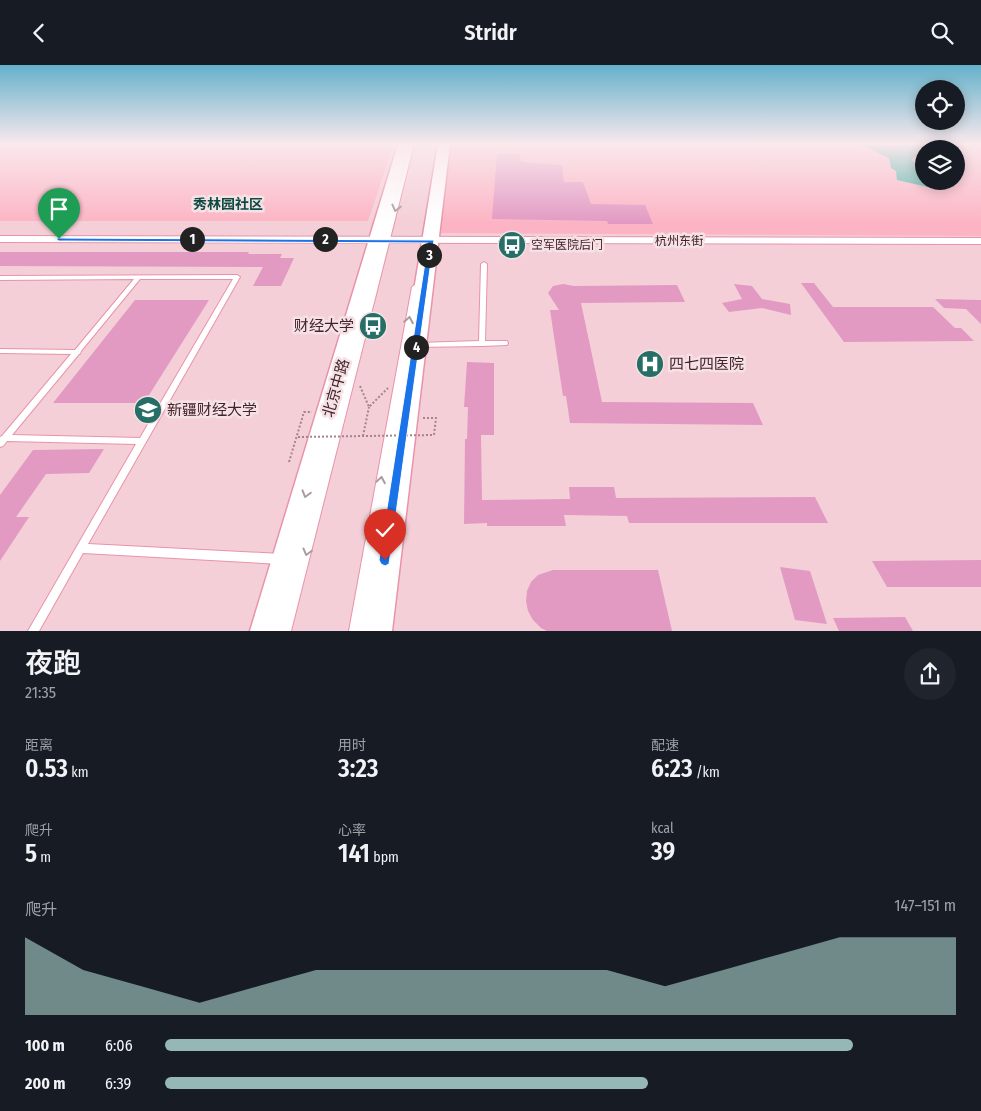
<!DOCTYPE html>
<html lang="zh">
<meta charset="utf-8">
<style>
body{margin:0;font-family:"Fira Sans Condensed","Noto Sans SC",sans-serif;background:#20242c;color:#f1f3f6;height:100vh;display:flex;flex-direction:column;font-size:19px;white-space:nowrap}
*{box-sizing:border-box;margin:0}
p{font-size:16px;color:#9ea1a6}
.icon{flex:none;width:28px;height:28px;fill:none;stroke:currentColor;stroke-width:2;stroke-linecap:round;stroke-linejoin:round}
.map{position:relative;height:566px;overflow:hidden}
.sheet{display:flex;flex-direction:column;background:#171b24;flex:1}
.sheet>*{flex:none}
.fabs{position:absolute;left:915px;top:15px;display:grid;gap:10px}
.fabs a{display:grid;place-items:center;width:50px;height:50px;border-radius:50%;background:#171b24;box-shadow:0 2px 12px #0003;font-size:25px}
.pin{position:absolute;display:grid;place-items:center;width:42px;height:42px;color:#fff;margin:-51px -21px;border-radius:50% 50% 50% 0;rotate:-45deg;box-shadow:0 0 5px #0007}
.pin .icon{rotate:45deg}
.km{position:absolute;width:25px;height:25px;margin:-12px;border-radius:50%;background:#222;color:#fff;font-size:14px;line-height:25px;text-align:center}
.round{display:grid;place-items:center;flex:none;width:52px;height:52px;border-radius:26px;background:#20242c}
.overview{display:flex;align-items:center;justify-content:space-between;height:85px;padding:0 25px}
h1{font-size:28px;font-weight:600;line-height:38px}
.metrics{display:grid;grid-template-columns:repeat(3,1fr);gap:8px;height:85px;padding:5px 25px}
.metrics div{display:grid;align-content:center}
.metrics b{font-size:25px;font-weight:600}
.metrics small{font-size:14px;font-weight:400}
.metrics p{font-size:14px}
.chart{height:140px;padding:10px 25px}
.chart p{display:flex;justify-content:space-between}
.chart svg{width:100%;height:90px;margin-top:5px;fill:#96b8b5;opacity:.7}
ul{padding:0 25px;list-style:none;font-size:16px}
li{display:grid;grid-template-columns:80px 60px 1fr;align-items:center;height:38px}
li i{height:12px;border-radius:6px;background:#96b8b5}
header{display:flex;justify-content:space-between;align-items:center;height:65px;padding:0 25px;background:#171b24;font-size:22px;font-weight:600}
.map>svg:first-child{display:block}
.green{fill:#fcb4c4;fill-rule:evenodd}
.water{fill:#3fada0}
.building{fill:#e29ac3}
.lines{fill:none;stroke-linecap:round;stroke-linejoin:round}
.service-casing{stroke:#e993a8;stroke-width:2}
.minor-casing{stroke:#e993a8;stroke-width:2}
.primary-casing{stroke:#e993a8;stroke-width:3}
.path{stroke:#a6838b;stroke-width:2;stroke-dasharray:2 2;stroke-linecap:butt}
.service{fill:#fff;fill-rule:evenodd}
.minor{fill:#fff;fill-rule:evenodd}
.primary{fill:#fff;fill-rule:evenodd}
.path-bridge{stroke:#a6838b;stroke-width:2;stroke-dasharray:2 2;stroke-linecap:butt}
.oneway{stroke:#ab9ca0}
.route{fill:#1a73e8;stroke:#fff}
.labels{text-anchor:middle;stroke-width:5;stroke-linejoin:round;paint-order:stroke}
.far-street-label{font-size:12px;fill:#44222b;stroke:#f5e2e5}
.far-poi-label{font-size:12px;fill:#44222b;stroke:#f5e2e5;text-anchor:start}
.far-neighbourhood-label{font-size:14px;font-weight:bold;fill:#0b4942;stroke:#f5e2e5}
.poi-label{font-size:15px;fill:#44222b;stroke:#f5e2e5;text-anchor:start}
.street-label{font-size:15px;fill:#44222b;stroke:#f5e2e5}
</style>
<header><svg class="icon" aria-label="back" viewBox="0 0 24 24"><path d="M15 5l-7 7 7 7"/></svg>Stridr<svg class="icon" aria-label="search" viewBox="0 0 24 24"><circle cx="10" cy="10" r="6"/><path d="M15 15l6 6"/></svg></header>
<div class="map">
<svg width="981" height="566" viewBox="0 0 981 566">
<rect width="100%" height="100%" fill="#f4cfd7"/>
<g class="green">
<polygon points="0,79 394,79 368,156 0,156"/>
<path d="M445,79H981V171L429,168ZM924,84H956V116H924Z"/>
</g>
<polygon class="water" points="853,79 931,79 920,83 921,89 911,94 917,100 924,102 924,116 951,116 946,122 932,123 897,115 896,106 891,103 889,93 865,82"/>
<g class="building">
<polygon points="497,89 520,89 521,97 562,100 564,117 583,117 591,139 645,140 653,159 608,159 607,156 492,154"/>
<polygon points="0,187 249,187 248,189 282,189 280,193 294,193 281,221 253,221 263,202 0,201"/>
<polygon points="801,218 814,218 833,242 933,242 955,263 961,263 974,276 844,277"/>
<polygon points="563,219 574,221 677,220 685,237 581,238 602,337 753,338 763,360 570,358 566,331 563,331 550,245 559,245 548,228 553,221"/>
<polygon points="734,219 752,221 762,234 790,239 791,250 762,243 729,247 722,238 742,234"/>
<polygon points="935,234 981,235 981,259 966,244 944,243"/>
<polygon points="135,235 209,235 144,338 53,338"/>
<polygon points="467,297 494,298 494,370 481,370 482,435 570,434 569,422 614,422 616,433 815,432 828,458 629,458 627,451 564,450 566,461 487,461 487,458 464,459 465,374 467,374 468,342 464,342"/>
<polygon points="104,384 89,408 46,409 16,452 29,452 0,496 0,430 33,385"/>
<polygon points="981,495 981,522 887,522 872,496"/>
<polygon points="780,502 810,506 827,559 795,555"/>
<polygon points="553,505 658,505 672,566 547,566 541,563 533,555 528,546 526,536 527,526 531,517 538,510"/>
<polygon points="905,552 913,566 839,566 833,553"/>
</g>
<g class="lines">
<defs>
<g id="service">
<polygon points="410,79 414,79 291,566 281,566"/>
<polygon points="484,197 487,199 485,276 507,276 508,278 507,280 482,281 415,282 414,280 417,278 479,276 481,199"/>
<path d="M237,210L240,212L88,479L281,489L284,491L286,494L284,497L281,499L83,488L39,566H28L136,379L7,376L3,381L0,382V372L2,371L71,289L0,288V284L75,285L134,214L0,215V211ZM140,214H233L140,373L12,370L79,289H80L81,286Z"/>
<polygon points="415,220 418,222 359,566 349,566 412,222"/>
</g>
<polygon id="minor" points="0,171 981,173 981,179 0,177"/>
<g id="primary">
<polygon points="398,79 410,79 284,566 250,566"/>
<polygon points="438,79 450,79 392,566 358,566"/>
</g>
</defs>
<use href="#service" class="service-casing"/>
<use href="#minor" class="minor-casing"/>
<use href="#primary" class="primary-casing"/>
<g class="path">
<polyline points="360,321 369,342 388,323"/>
<polyline points="423,353 436,353 434,370"/>
<polyline points="363,371 369,342"/>
<polyline points="289,397 304,347 312,347"/>
</g>
<use href="#service" class="service"/>
<use href="#minor" class="minor"/>
<use href="#primary" class="primary"/>
<polyline class="path-bridge" points="298,372 434,370"/>
</g>
<defs><path id="oneway-chevron" d="M-2-3.5L2.5 0L-2 3.5" fill="none" stroke-width="1.6" stroke-linecap="round" stroke-linejoin="round" transform="scale(1.25)"/></defs>
<g class="oneway">
<use href="#oneway-chevron" transform="translate(396 143) rotate(104)"/>
<use href="#oneway-chevron" transform="translate(409 255) rotate(-80)"/>
<use href="#oneway-chevron" transform="translate(381 415) rotate(-80)"/>
<use href="#oneway-chevron" transform="translate(306 429) rotate(106)"/>
<use href="#oneway-chevron" transform="translate(307 487) rotate(105)"/>
</g>
<linearGradient id="sky" x2="0" y2="1"><stop stop-color="#64b1cb"/><stop offset="0.5" stop-color="#fae9ed"/><stop offset="1" stop-color="#fae9ed" stop-opacity="0"/></linearGradient>
<rect width="981" height="158" fill="url(#sky)"/>
<polygon class="route" points="57,173 434,175 389,499 385,501 381,499 379,495 428,178 59,176 57,175"/>
<defs>
<symbol id="bus-disc" viewBox="-11 -11 22 22"><circle r="9.5" fill="#276f66" stroke="#f5e2e5"/><path d="M-5-6H5V4H4V6H2V4H-2V6H-4V4H-5ZM-3.5-4V0h7V-4ZM-3.5 1.2v1.5H-2V1.2ZM2 1.2v1.5H3.5V1.2Z" fill="#fff"/></symbol>
<symbol id="hospital-disc" viewBox="-11 -11 22 22"><circle r="9.5" fill="#276f66" stroke="#f5e2e5"/><path d="M-5-5h3v3.5h4V-5h3V5h-3V1.5h-4V5h-3Z" fill="#fff"/></symbol>
<symbol id="university-disc" viewBox="-11 -11 22 22"><circle r="9.5" fill="#276f66" stroke="#f5e2e5"/><path d="M0-5L7-2L0 1L-7-2ZM-4 1L0 2.5L4 1V4Q0 6-4 4Z" fill="#fff"/></symbol>
</defs>
<g fill-rule="evenodd">
<use href="#bus-disc" x="496" y="164" width="32" height="32"/>
<use href="#bus-disc" x="357" y="245" width="32" height="32"/>
<use href="#hospital-disc" x="634" y="283" width="32" height="32"/>
<use href="#university-disc" x="132" y="329" width="32" height="32"/>
</g>
<g class="labels">
<g class="far-street-label">
<text x="679" y="180">杭州东街</text>
</g>
<g class="far-poi-label">
<text x="531" y="184">空军医院后门</text>
</g>
<g class="far-neighbourhood-label">
<text x="228" y="144">秀林园社区</text>
</g>
<g class="poi-label">
<text x="354" y="266" text-anchor="end">财经大学</text>
<text x="669" y="304">四七四医院</text>
<text x="167" y="350">新疆财经大学</text>
</g>
<g class="street-label">
<text transform="translate(336 323) rotate(-74)" y="5">北京中路</text>
</g>
</g>
</svg>
<div class="fabs">
<a><svg class="icon" aria-label="locate" viewBox="0 0 24 24"><circle cx="12" cy="12" r="6"/><path d="M12 2v4M12 18v4M2 12h4M18 12h4"/></svg></a>
<a><svg class="icon" aria-label="layers" viewBox="0 0 24 24"><path d="M12 4l9 5-9 5-9-5zM3 14l9 5 9-5"/></svg></a>
</div>
<div class="pin" style="left:59px;top:174px;background:#1e9e55"><svg class="icon" aria-label="arrive" viewBox="0 0 24 24"><path d="M6 21V4h12l-3 4 3 4H6"/></svg></div>
<div class="pin" style="left:385px;top:495px;background:#d93025"><svg class="icon" aria-label="check" viewBox="0 0 24 24"><path d="M5 12l5 5 9-10"/></svg></div>
<b class="km" style="left:192px;top:174px">1</b>
<b class="km" style="left:325px;top:174px">2</b>
<b class="km" style="left:429px;top:190px">3</b>
<b class="km" style="left:416px;top:282px">4</b>
</div>
<section class="sheet">
<div class="overview"><div><h1>夜跑</h1><p>21:35</p></div><a class="round"><svg class="icon" aria-label="share" viewBox="0 0 24 24"><path d="M12 15V3M7 8l5-5 5 5M5 13v7h14v-7"/></svg></a></div>
<div class="metrics">
<div><p>距离</p><b>0.53<small> km</small></b></div>
<div><p>用时</p><b>3:23</b></div>
<div><p>配速</p><b>6:23<small> /km</small></b></div>
</div>
<div class="metrics">
<div><p>爬升</p><b>5<small> m</small></b></div>
<div><p>心率</p><b>141<small> bpm</small></b></div>
<div><p>kcal</p><b>39</b></div>
</div>
<div class="chart"><p><span>爬升</span>147–151 m</p>
<svg viewBox="0 0 160 44" preserveAspectRatio="none"><path d="M0 44V6L10 22L20 30L30 38L40 30L50 22L60 22L70 22L80 22L90 22L100 22L110 30L120 22L130 14L140 6L150 6L160 6V44z"/></svg>
</div>
<ul>
<li><b>100 m</b>6:06<i style="width:87%"></i></li>
<li><b>200 m</b>6:39<i style="width:61%"></i></li>
</ul>
</section>
